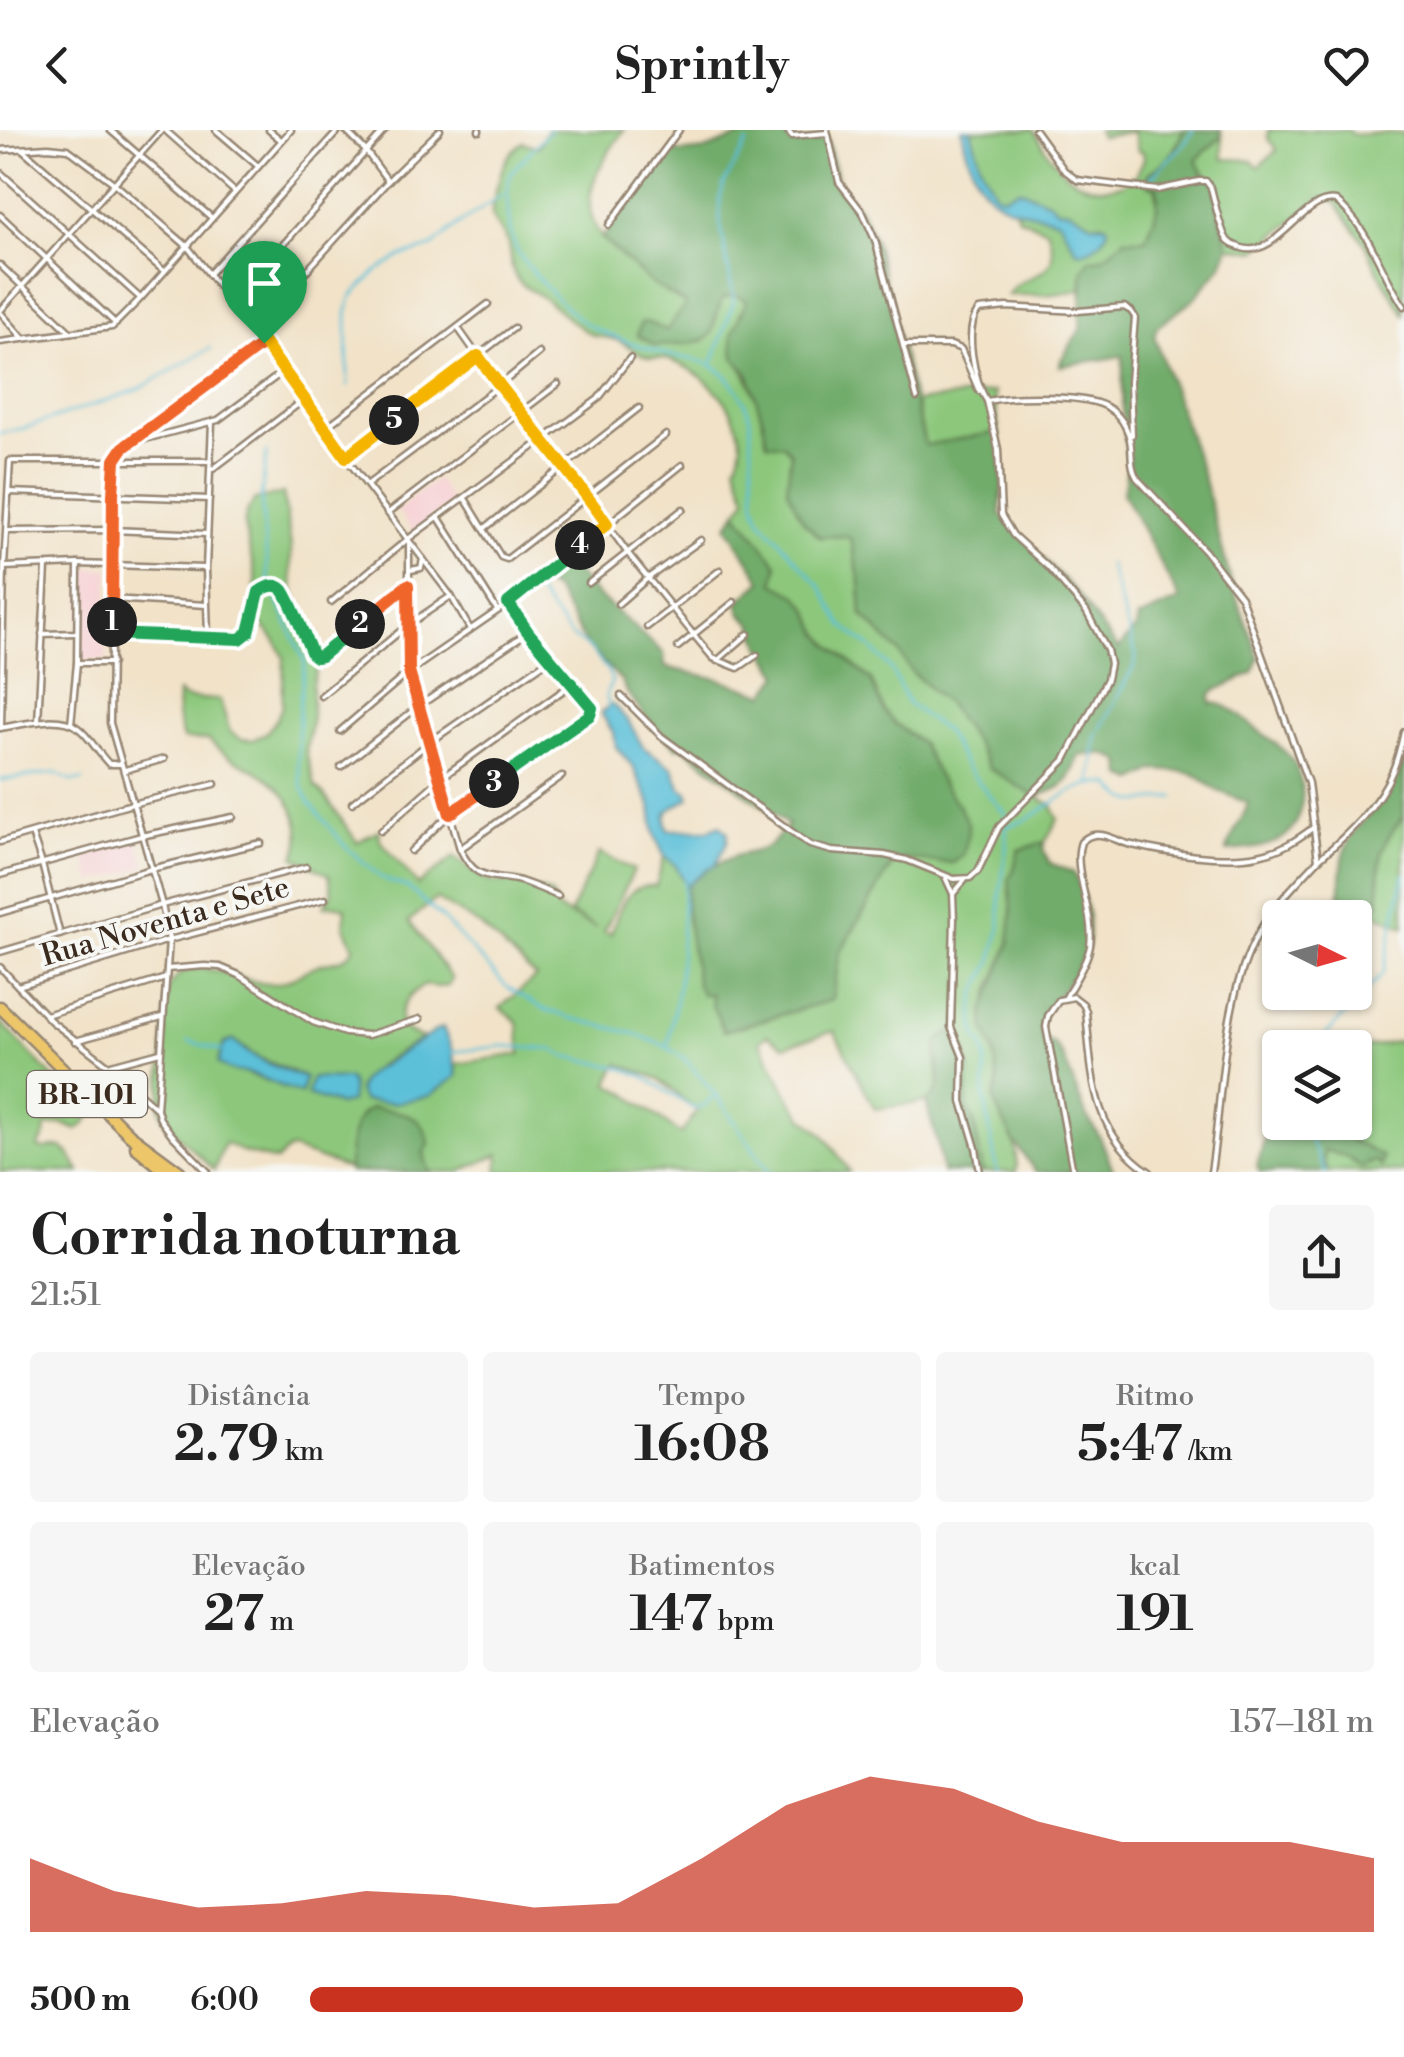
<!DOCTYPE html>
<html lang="pt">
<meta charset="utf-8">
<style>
body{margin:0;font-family:"Libre Bodoni",serif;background:#f6f6f6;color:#222;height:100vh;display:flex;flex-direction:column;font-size:38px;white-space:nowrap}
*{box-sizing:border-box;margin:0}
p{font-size:32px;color:#767676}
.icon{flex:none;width:55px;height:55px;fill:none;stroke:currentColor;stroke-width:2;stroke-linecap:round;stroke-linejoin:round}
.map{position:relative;height:1042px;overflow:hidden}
.drawer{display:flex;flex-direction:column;background:#fff;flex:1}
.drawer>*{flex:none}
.needle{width:65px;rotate:95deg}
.buttons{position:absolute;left:1262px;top:770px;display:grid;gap:20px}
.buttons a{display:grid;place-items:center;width:110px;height:110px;border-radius:10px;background:#fff;box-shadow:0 2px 8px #0004;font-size:50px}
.pin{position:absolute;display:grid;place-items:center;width:85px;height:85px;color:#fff;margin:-102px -42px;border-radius:50% 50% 50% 0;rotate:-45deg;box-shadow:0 0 10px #0007}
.pin .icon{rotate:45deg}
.km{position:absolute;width:50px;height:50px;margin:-25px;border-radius:50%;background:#222;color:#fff;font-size:28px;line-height:50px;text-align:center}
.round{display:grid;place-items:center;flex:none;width:105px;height:105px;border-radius:10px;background:#f6f6f6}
.summary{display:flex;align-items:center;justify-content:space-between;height:170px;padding:0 30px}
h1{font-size:55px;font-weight:700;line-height:75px}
.metrics{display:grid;grid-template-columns:repeat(3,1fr);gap:15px;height:170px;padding:10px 30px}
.metrics div{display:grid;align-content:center;border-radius:10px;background:#f6f6f6;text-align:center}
.metrics b{font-size:50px;font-weight:700}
.metrics small{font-size:28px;font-weight:400}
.metrics p{font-size:28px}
.chart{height:280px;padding:20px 30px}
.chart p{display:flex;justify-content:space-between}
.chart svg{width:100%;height:180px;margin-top:10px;fill:#c8321e;opacity:.7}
ul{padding:0 30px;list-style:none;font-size:32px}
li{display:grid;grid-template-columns:160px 120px 1fr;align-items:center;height:75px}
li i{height:25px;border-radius:12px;background:#c8321e}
header{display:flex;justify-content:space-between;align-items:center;height:130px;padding:0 30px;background:#fff;font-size:45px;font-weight:700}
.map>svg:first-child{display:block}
.built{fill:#f7cfd3}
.green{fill:#8cc77b;stroke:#64784c;stroke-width:2.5;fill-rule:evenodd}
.forest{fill:#71ac6b;stroke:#566b44;stroke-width:2.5}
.water{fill:#5bc0d9;stroke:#4b757c;stroke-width:2.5}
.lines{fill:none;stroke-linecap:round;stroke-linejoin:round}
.stream{stroke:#5bc0d9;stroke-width:2.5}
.street-casing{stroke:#968673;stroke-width:9}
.highway-casing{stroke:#968673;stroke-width:15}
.street{stroke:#fff;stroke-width:4}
.highway{stroke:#ecc669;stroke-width:10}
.split-1-casing{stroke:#fff;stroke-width:20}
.split-2-casing{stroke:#fff;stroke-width:20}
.split-3-casing{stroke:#fff;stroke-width:20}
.split-4-casing{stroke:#fff;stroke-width:20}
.split-5-casing{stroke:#fff;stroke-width:20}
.split-6-casing{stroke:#fff;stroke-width:20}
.split-1{stroke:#f0652b;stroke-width:12}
.split-2{stroke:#22a559;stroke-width:12}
.split-3{stroke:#f0652b;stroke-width:12}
.split-4{stroke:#22a559;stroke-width:12}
.split-5{stroke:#f5b400;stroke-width:12}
.split-6{stroke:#f5b400;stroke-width:12}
.labels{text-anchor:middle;stroke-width:8;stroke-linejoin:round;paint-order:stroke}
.shield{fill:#f6f6f2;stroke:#73675e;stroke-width:2.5}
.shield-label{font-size:28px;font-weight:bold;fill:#3b2a1e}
.street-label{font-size:30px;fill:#3b2a1e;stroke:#f6f6f2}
</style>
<header><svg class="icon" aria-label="back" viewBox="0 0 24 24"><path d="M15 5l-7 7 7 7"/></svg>Sprintly<svg class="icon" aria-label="heart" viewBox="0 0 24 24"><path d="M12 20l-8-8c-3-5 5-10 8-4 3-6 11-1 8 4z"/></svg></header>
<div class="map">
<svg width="1404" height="1042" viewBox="0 0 1404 1042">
<rect width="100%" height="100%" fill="#f6f6f2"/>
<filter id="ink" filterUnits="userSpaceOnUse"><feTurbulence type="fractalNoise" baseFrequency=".01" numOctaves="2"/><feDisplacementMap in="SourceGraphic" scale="20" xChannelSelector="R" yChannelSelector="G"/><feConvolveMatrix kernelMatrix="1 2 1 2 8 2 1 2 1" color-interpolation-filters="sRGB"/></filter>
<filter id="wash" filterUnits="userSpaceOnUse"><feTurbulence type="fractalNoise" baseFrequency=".0048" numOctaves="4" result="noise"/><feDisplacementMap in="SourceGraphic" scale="40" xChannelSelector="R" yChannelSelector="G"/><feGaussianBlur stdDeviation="2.25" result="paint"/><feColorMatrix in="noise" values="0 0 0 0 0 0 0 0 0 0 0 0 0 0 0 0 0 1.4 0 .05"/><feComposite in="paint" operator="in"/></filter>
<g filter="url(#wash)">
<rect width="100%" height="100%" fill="#f1e2c8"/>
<g class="built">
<polygon points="249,157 266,182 255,195 237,173"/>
<polygon points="437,349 452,372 413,402 397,380"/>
<polygon points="86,438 109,439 106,530 79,530 82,451 86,451"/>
<polygon points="138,710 146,737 92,752 85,726"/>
</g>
<g class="green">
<path d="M547,0H624C602,30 574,70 601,106C607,115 616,121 623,128C645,148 661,159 686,174L667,201L637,205L711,204L722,168C733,165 739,164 747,172L740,183L734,227C754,251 761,282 767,312L784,315L791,323L787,359L820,407L846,406L851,410L860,453L862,485L899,522L912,542L948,575L975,612L989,638L1034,666L1051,674L1058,689L1045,712L1019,720L1014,739L1009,749L1012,783L1009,815L990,862L985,898L994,921L996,934L998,954L994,969L1014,1012L1017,1035L1016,1042H983L974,993L966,974L968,933L959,900L945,906C942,911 938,916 937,922C934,943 949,957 926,972L875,979L834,901L785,916L767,905L760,911L791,970L803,987L824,1005L850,1042H498L499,1024L460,1042H431L426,1033L424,1021L398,982L362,983L351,1007L348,1039L292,1019L288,1020L276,1031L245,1023L225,1013L214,1040L170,998L164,991L160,978L167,862C186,814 238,854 271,854C292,853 303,839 321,834C336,830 346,832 354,817L344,795L346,778L333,775L324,776L332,763L329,745L295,727C309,692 287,658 256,641C238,631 223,626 209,610L183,609L177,586L178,563L186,568L220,570L230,602L241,609L253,610L267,602L277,589L282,576L284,527L275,510L257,489L255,445L244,395L247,381L255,370L283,363L291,416V443L294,463L320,528L312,554V586L306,622L315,656L325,666L357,712L379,700L380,710L418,755L454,727L488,751L503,753L515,751L551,764L559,780L597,798L570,783L599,723L634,740L604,801L611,804C619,780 625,752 656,756L664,726L676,736L687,756L685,775L697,855L711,864L712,875L725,901L832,870L840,822L895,729L953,733L963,725L959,677L941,652L921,613L894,593L884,581L871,550L831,516L819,502L809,480L798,466L774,453L777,434L737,382L747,368L736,335C744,319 742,308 736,292C726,264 698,240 670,230C662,227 656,229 648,227C638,225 630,216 621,212C612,207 601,208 591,204C573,196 559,178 542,167C533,161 524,158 517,149C509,138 513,126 508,113C499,89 486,98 495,65C500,44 504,24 523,12L538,17ZM436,769L481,796L536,847L500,878L518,892L521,924L456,934L457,946L374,971H364L358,960C364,939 405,920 423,908C416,906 405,902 402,895C395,880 413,860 425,855L437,857L448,856L452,849L409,791ZM233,910L257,927L305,947L301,963L218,933L224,913ZM620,934L659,949L697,981L681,1004L624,962L609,954L616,936Z"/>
<path d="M971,0H1033C1053,30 1069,62 1111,57C1130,55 1138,45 1144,28L1143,22L1138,21L1133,2L1100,7L1098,0H1184C1170,25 1175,27 1148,43C1163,66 1158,85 1145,110L1124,109L1113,121L1083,140L1081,159C1057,166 1033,165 1008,165C1022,140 1068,151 1047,100L1018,87L1015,79L1031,81L1059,90L1077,121L1102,93H1092L1070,80L1057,79L1050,72L1019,59L1003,66L996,64L980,34Z"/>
<polygon points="1268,0 1348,0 1352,4 1404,3 1404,184 1378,142 1366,115 1336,73 1322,68 1256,121 1229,117 1221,91 1217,65 1196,30 1222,6 1223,29 1252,30 1258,37 1277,20 1268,9"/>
<polygon points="994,262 999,302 925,316 916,272"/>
<path d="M1404,686V797L1372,781L1379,773C1380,732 1375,719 1404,686Z"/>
<path d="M0,891L89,986L87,992L77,1000L63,994L46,996L45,1005L38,1017C51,1021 40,1019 53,1017C70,1016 72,1031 80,1042H0Z"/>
<polygon points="1404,910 1404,1042 1327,1042 1323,1030 1325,1020 1345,1026 1361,1037 1376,1031 1380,1036 1383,1027 1349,1009 1328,993 1355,992 1355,922 1359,919"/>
</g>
<g class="forest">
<path d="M757,0H783L791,14L827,9L839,56L861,81L875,112L925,315L999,302L1003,349L1000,384L1075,461L1118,519L1136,498L1138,488L1180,470L1123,363L1128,332L1122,279L1123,226L1060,236L1061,230L1080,200L1083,140L1090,129C1104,130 1115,119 1124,109H1145C1154,93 1161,73 1156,55L1149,56L1144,50C1150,40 1156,40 1165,32C1175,24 1178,11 1184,0H1221L1222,6L1196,30L1203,45L1214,51L1221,91L1229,117L1221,137L1193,170L1157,197L1154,205L1203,346L1232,456L1259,527L1253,543L1216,560L1211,565V573C1226,573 1240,585 1251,595C1263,604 1278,614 1288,625C1308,647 1308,693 1281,709C1264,719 1246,719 1227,721C1231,703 1243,691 1248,673L1216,660L1196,645L1185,642L1155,640L1135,651L1123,646L1121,632C1106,621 1097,623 1079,626C1070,654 1063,660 1034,666L989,638L975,612L948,575L912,542L899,522L862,485L860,453L851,410L846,406L820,407L803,391L787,359L791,323L784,315L767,313L763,290L748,243L734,227L732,205L747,171C738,164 733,165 722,168L711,204L705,210L685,214L655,216L637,205L641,193L646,192L667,200L686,174L652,154L602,108L674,18L679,23L705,20Z"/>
<polygon points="737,382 777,434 774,453 798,466 809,480 819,502 831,516 871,550 884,581 894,593 921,613 941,652 959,677 968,693 968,706 963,725 953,733 895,729 840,822 832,870 724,901 712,875 711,864 702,864 697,855 685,775 687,754 708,738 735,726 760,720 770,715 788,695 681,616 677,618 646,588 626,561 621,550 587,516 556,462 539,450 565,429 596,464 664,523 665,537 719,549 765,564 780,545 761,516 753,494 741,483 738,472 762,451 727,396"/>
<path d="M1404,626V686C1375,719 1380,732 1379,774L1355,797V788L1332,786C1346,760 1337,742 1346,718C1354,694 1376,682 1389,662C1396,652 1400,639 1404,626Z"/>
<path d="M1045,712L1043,720L1050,733L1074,743C1084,762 1091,791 1088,812C1085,829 1072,849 1061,861C1048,876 1035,886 1042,909L1054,914L1063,926L1086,985L1101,1009L1114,1042H1036L1014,1012L998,981L994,969L998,954L994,921L985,898L984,881L1009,815L1012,783L1009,749L1014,739L1019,720Z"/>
<path d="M960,900L969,933L966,974L974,993L983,1042H942L938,1016L926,972C956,955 924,920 944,906C945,905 959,900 960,900Z"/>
<path d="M1280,971V992L1328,993L1349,1009L1383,1027L1381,1037L1375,1031L1361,1037L1345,1026L1325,1020L1323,1030L1327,1042H1260L1257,1036C1263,1015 1268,989 1280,971Z"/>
<path d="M371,978C398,981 426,982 429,1015L424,1021L426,1033L431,1042H349C348,1021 350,988 371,978Z"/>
</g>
<g class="water">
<path d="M962,0H971L980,34L996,64L1003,66L1019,59L1050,72L1057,79L1069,80L1092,93L1107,95L1108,99C1104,111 1090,123 1077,121L1059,90C1044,85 1027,83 1012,78C978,67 968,32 962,0Z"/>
<path d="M612,574L629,592L643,617L673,638L680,657L688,662L690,668C674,678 661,678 668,700H709L720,695L728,703L727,713L715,736L708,738L687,756L676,736L664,726L654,703L651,675L633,637L616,617L614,604L601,583Z"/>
<path d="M443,898L452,919L457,946L429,966L394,973L363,971C354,961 360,952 368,944L437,900Z"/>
<path d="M233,910C250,928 277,937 299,946L305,947L301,963C284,959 268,949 251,944C238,941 228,942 218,933L224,914Z"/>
<polygon points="312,948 348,949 352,955 350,972 339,975 307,965"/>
</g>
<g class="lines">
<g class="stream">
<path d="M550,0L512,41C504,57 508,99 515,116C523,136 575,190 594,198C615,208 637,216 659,222C675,228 695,228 711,235C730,244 746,269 750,289L755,374L760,389L821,457L842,495L870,517L891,539L908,574L945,601L966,637L1006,685V719L1000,769V799L992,831L976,864L973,879L976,906L983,916L986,930L984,966L997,1042"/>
<polyline points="1151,47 1186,12 1193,0"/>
<polyline points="712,235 734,171 720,91 720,68 724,54 747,13"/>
<polyline points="348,256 347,185 351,167 378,140 402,126 430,118 459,94 505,63"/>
<polyline points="0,303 25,298 137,260 211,218"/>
<polyline points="267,322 261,366 268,449 305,533 299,577 298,635 302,657 310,673 346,717 383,749 407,757 413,762 440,786 507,857 544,879 567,887 636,904 665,916 684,928 719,969 769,1042"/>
<polyline points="533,458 571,506 589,518 608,541 612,551 606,564 609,577"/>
<polyline points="0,650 55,643 71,651 83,650"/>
<polyline points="1091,655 1096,607 1135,534 1136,526 1109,434"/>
<path d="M1009,696C1016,693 1024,691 1031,687C1054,674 1084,646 1111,655C1132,682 1146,669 1175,667"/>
<polyline points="188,911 225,922"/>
<polyline points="668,916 679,851 684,751"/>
<polyline points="1319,918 1323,908 1383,843 1404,745"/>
<polyline points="452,922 503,916 555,920 566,926 622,938 643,946 694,979 703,976 715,966"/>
<polyline points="1302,992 1325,1042"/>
</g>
</g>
</g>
<g filter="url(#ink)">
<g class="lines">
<defs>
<g id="street">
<polyline points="110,0 212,88"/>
<polyline points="165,0 235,62"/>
<polyline points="216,0 258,36"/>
<polyline points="269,0 281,10"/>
<polyline points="345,0 365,20 388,51"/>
<polyline points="350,0 362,0"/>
<polyline points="787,0 792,6 827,3"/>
<polyline points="827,0 839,52 863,83 875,110 917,268"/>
<path d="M1035,0L1064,40L1077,50L1157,60L1199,51H1206L1211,58C1215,72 1220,101 1228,111C1232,115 1236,116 1242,118C1277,129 1303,65 1336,71C1370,98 1380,142 1404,176"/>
<polyline points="479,1 479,0"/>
<polyline points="22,19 164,141"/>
<polyline points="0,20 48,17 68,19 115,54 187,116 263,213 324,299 451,466 470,499"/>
<polyline points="1,43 139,167"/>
<polyline points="0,85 116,194"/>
<polyline points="609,95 679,0"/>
<polyline points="0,135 69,201"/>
<polyline points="209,144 339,0"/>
<polyline points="232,172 385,0"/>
<polyline points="0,181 162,0"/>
<polyline points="0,182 23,208"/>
<polyline points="458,198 499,256 565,336 627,422 693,504 713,528 738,538 757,525"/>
<polyline points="253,200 388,51 440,0"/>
<polyline points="0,212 112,197 141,168 291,0"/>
<polyline points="903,215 951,215 961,219 979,261"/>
<path d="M987,271C974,251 963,198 979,180L1006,177L1078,181L1124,177L1131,181L1135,187L1130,252L1132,305"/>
<polyline points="325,298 488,174"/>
<polyline points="138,311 218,290 284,241"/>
<polyline points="347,326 514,198"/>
<polyline points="213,339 305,269"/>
<polyline points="368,354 499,256 539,223"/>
<polyline points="9,362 209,369"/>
<polyline points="466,370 501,427 507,429 666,305"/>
<polyline points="388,383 558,254"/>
<polyline points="439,388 497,480"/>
<polyline points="485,398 639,278"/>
<polyline points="7,401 112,400 207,404"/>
<path d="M409,411V542L460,719C476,752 490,744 520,751C533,755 546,761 558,766"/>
<polyline points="4,437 78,434 204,438"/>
<polyline points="411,440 421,438 423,429"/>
<polyline points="589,453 683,379"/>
<polyline points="112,469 206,475"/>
<polyline points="331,472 408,409 598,269 630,228"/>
<polyline points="618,474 648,448 701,410"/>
<polyline points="647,497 720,440"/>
<polyline points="42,504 77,503"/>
<polyline points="112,504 240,509 249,502 259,462 273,456 285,463 312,524 318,527 407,456"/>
<polyline points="208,507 206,438 212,292"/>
<polyline points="678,517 734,472"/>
<polyline points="717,531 748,504"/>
<polyline points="77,533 112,533"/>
<polyline points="321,566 408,495 451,466"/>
<path d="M621,566L661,606L810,715L832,721L884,725L907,730L954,749L970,748L978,741L999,697L1065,630L1107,549L1110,534L1107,520L1086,481L1048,437L1013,405L1001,385L998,319L987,271C1013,266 1089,263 1110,279C1116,283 1122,290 1125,296C1136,316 1127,331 1137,348L1205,421L1241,467L1308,653L1318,730C1297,753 1274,775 1259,802C1221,869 1223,966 1211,1042"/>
<polyline points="38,592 46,437"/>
<polyline points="71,594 77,533 78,434"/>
<path d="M0,598C22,595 58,583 78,598C90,607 98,623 109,634H121"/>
<polyline points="1,598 4,437 10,331 211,331"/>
<polyline points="340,601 409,542 509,473 682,335"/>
<polyline points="341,637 419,576 528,502"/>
<polyline points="125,640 164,629"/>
<polyline points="352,673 430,612 550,529"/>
<polyline points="381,701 441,648 572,554"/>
<polyline points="32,704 42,734 60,805"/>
<polyline points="0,712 132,674 215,654"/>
<polyline points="460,719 562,646"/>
<polyline points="411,721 450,684 590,585 592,578 528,502 509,474"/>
<path d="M1318,730C1346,706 1379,676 1393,640C1398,628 1401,615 1404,602"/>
<polyline points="0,745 141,706 233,687"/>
<polyline points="946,749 953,764 954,789 951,897 963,927 962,971 976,1018 980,1042"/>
<polyline points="953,764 965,750"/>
<polyline points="0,783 151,739 261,713"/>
<polyline points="0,822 162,775 306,737"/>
<polyline points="0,837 51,891 109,936 157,979 160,989 172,1005 208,1042"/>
<polyline points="167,839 205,836 220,837 239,845 313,892 345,903 368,905 420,889"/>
<polyline points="18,856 169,810 325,769"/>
<path d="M1066,867C1074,851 1087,833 1090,816C1095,782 1071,739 1081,712C1086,708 1087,706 1094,705C1107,703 1120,713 1132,715C1167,723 1223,732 1258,725C1280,721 1297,710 1314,697"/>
<polyline points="46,885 166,848"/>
<polyline points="75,911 162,887"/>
<polyline points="111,935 160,922"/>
<polyline points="157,979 169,810 162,775 110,593 113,365 115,330 123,318 263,213"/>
<path d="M1073,1042L1046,897L1048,886L1059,870L1074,867L1083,874L1086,881C1092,945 1091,1003 1150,1042"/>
</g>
<g id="highway">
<polyline points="0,877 130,1005 180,1042"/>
<polyline points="136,1017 166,1042"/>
</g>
</defs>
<use href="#street" class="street-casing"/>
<use href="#highway" class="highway-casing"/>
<use href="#street" class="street"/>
<use href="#highway" class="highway"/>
</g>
</g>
<g class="lines" filter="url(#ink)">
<defs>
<polyline id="split-1" points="112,492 113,365 115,330 123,318 264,213"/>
<path id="split-2" d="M112,492V504L240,509L249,502L259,462C266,457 275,452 283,460C289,467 307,512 312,524L316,527L321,526L360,494"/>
<polyline id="split-3" points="360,494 408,455 409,542 450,684 494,653"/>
<polyline id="split-4" points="494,653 590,585 592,578 528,502 508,473 580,415"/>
<path id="split-5" d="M394,290L478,226C519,284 567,336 607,394L580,415"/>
<polyline id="split-6" points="264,213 346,327 394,290"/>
</defs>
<use href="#split-1" class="split-1-casing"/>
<use href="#split-2" class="split-2-casing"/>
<use href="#split-3" class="split-3-casing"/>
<use href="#split-4" class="split-4-casing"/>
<use href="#split-5" class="split-5-casing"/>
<use href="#split-6" class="split-6-casing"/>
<use href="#split-1" class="split-1"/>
<use href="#split-2" class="split-2"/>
<use href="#split-3" class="split-3"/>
<use href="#split-4" class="split-4"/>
<use href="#split-5" class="split-5"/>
<use href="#split-6" class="split-6"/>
</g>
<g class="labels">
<rect class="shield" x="27" y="941" width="120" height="46" rx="8"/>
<g class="shield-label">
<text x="87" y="974">BR-101</text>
</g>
<g class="street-label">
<text transform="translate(165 791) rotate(-16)" y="10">Rua Noventa e Sete</text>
</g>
</g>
</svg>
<div class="buttons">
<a><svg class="needle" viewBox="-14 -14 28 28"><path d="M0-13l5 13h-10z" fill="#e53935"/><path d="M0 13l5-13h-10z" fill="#767676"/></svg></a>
<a><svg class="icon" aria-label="layers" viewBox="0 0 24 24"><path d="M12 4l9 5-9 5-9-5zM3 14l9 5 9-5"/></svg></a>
</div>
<div class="pin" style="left:264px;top:213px;background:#1e9e55"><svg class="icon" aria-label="arrive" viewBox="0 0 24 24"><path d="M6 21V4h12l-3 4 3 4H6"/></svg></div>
<b class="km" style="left:112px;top:492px">1</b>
<b class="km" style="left:360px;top:494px">2</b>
<b class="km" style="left:494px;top:653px">3</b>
<b class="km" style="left:580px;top:415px">4</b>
<b class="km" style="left:394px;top:290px">5</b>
</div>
<section class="drawer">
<div class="summary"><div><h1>Corrida noturna</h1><p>21:51</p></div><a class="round"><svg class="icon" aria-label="share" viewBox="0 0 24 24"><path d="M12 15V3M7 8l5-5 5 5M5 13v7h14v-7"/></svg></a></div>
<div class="metrics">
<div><p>Distância</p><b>2.79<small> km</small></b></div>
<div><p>Tempo</p><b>16:08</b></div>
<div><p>Ritmo</p><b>5:47<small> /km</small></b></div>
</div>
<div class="metrics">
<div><p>Elevação</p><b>27<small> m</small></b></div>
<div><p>Batimentos</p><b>147<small> bpm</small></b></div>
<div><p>kcal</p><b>191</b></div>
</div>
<div class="chart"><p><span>Elevação</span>157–181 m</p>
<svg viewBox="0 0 160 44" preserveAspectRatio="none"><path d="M0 44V26L10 34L20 38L30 37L40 34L50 35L60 38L70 37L80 26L90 13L100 6L110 9L120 17L130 22L140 22L150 22L160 26V44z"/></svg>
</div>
<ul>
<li><b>500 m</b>6:00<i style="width:67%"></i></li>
</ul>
</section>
